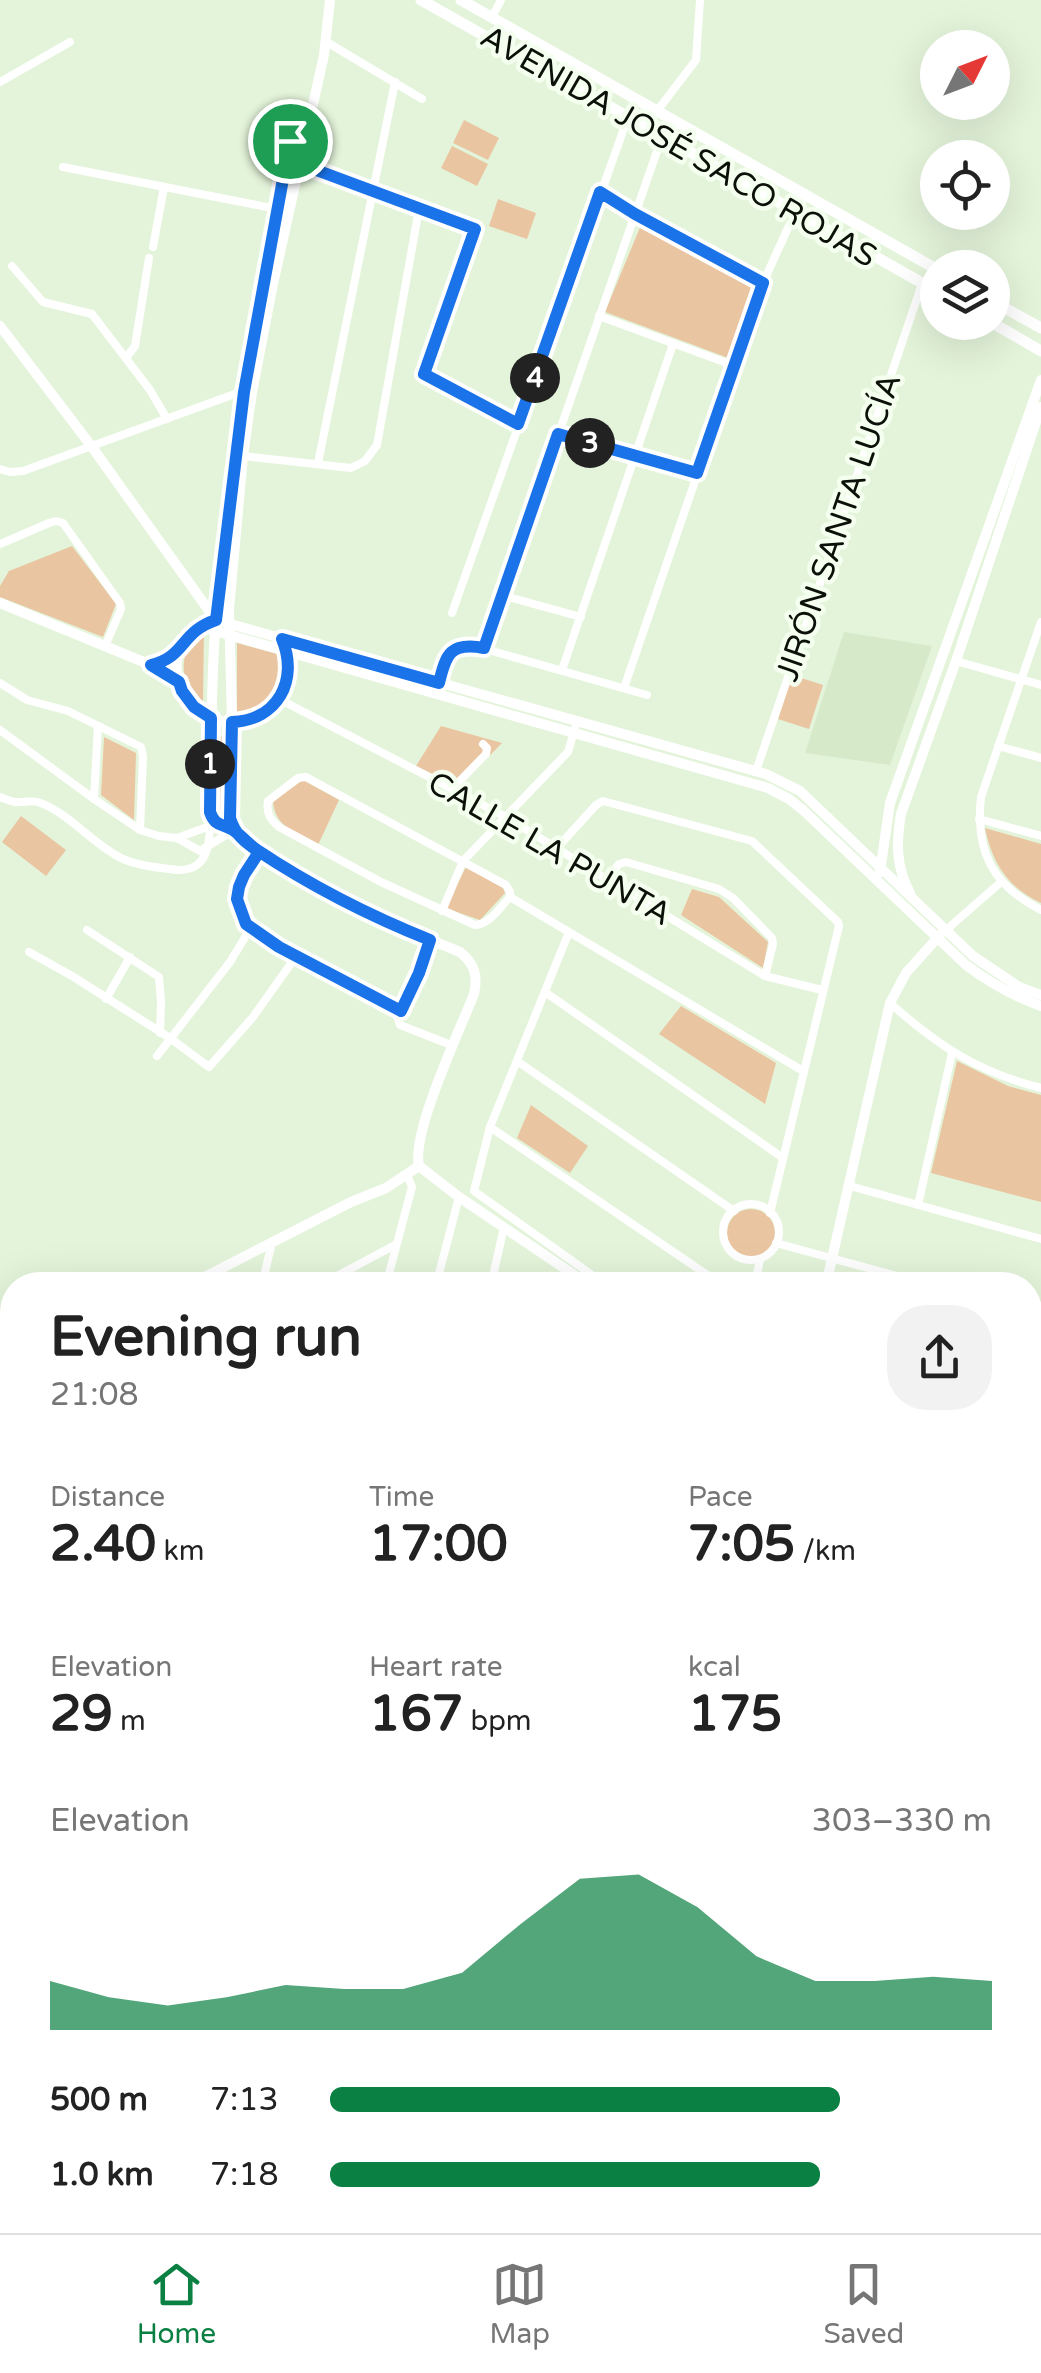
<!DOCTYPE html>
<meta charset="utf-8">
<style>
body{margin:0;font-family:"Varela Round",sans-serif;background:#f2f2f2;color:#222;height:100vh;display:flex;flex-direction:column;font-size:38px;white-space:nowrap}
*{box-sizing:border-box;margin:0}
p{font-size:32px;color:#767676}
.icon{flex:none;width:55px;height:55px;fill:none;stroke:currentColor;stroke-width:2;stroke-linecap:round;stroke-linejoin:round}
.map{position:relative;flex:1;overflow:hidden}
.details{position:absolute;left:0px;top:1272px;width:1042px;height:962px;display:flex;flex-direction:column;background:#fff;border-radius:40px 40px 0 0;box-shadow:0 10px 40px #0002}
.details>*{flex:none}
.needle{width:65px;rotate:48deg}
.buttons{position:absolute;left:920px;top:30px;display:grid;gap:20px}
.buttons a{display:grid;place-items:center;width:90px;height:90px;border-radius:50%;background:#fff;box-shadow:0 10px 40px #0002;font-size:50px}
.pin{position:absolute;display:grid;place-items:center;width:85px;height:85px;color:#fff;margin:-42px;border:5px solid #fff;border-radius:50%;box-shadow:0 2px 10px #0007}
.km{position:absolute;width:50px;height:50px;margin:-25px;border-radius:50%;background:#222;color:#fff;font-size:28px;line-height:50px;text-align:center}
.round{display:grid;place-items:center;flex:none;width:105px;height:105px;border-radius:40px;background:#f2f2f2}
.summary{display:flex;align-items:center;justify-content:space-between;height:170px;padding:0 50px}
h1{font-size:55px;font-weight:700;line-height:75px}
.metrics{display:grid;grid-template-columns:repeat(3,1fr);gap:15px;height:170px;padding:10px 50px}
.metrics div{display:grid;align-content:center}
.metrics b{font-size:50px;font-weight:700}
.metrics small{font-size:28px;font-weight:400}
.metrics p{font-size:28px}
.chart{height:280px;padding:20px 50px}
.chart p{display:flex;justify-content:space-between}
.chart svg{width:100%;height:180px;margin-top:10px;fill:#0b8043;opacity:.7}
ul{padding:0 50px;list-style:none;font-size:32px}
li{display:grid;grid-template-columns:160px 120px 1fr;align-items:center;height:75px}
li i{height:25px;border-radius:12px;background:#0b8043}
.tab-bar{display:flex;justify-content:space-around;align-items:center;height:140px;border-top:2px solid #e0e0e0;background:#fff;font-size:28px;color:#767676}
.tab-bar a{display:grid;justify-items:center;gap:5px}
.tab-bar .on{color:#0b8043}
.map>svg:first-child{display:block}
.built{fill:#d6eaca}
.green{fill:#eac5a1}
.lines{fill:none;stroke-linecap:round;stroke-linejoin:round}
.minor{stroke:#fff;stroke-width:8}
.tertiary{stroke:#fff;stroke-width:10}
.secondary{stroke:#fff;stroke-width:11}
.route-casing{stroke:#fff;stroke-width:20}
.route{stroke:#1a73e8;stroke-width:12}
.labels{text-anchor:middle;stroke-width:9;stroke-linejoin:round;paint-order:stroke}
.street-label{font-size:32px;fill:#0b1108;stroke:#f5ffef}
</style>
<div class="map">
<svg width="1041" height="2233" viewBox="0 0 1041 2233">
<rect width="100%" height="100%" fill="#e4f4da"/>
<polygon class="built" points="844,632 932,646 890,765 805,753"/>
<g class="green">
<polygon points="464,120 499,138 488,160 453,143"/>
<polygon points="452,146 488,164 477,186 441,168"/>
<polygon points="498,199 536,213 527,239 489,226"/>
<polygon points="641,225 755,284 731,359 605,312"/>
<polygon points="72,546 116,604 103,637 0,597 0,586 9,571"/>
<path d="M204,625L203,705C175,678 179,652 204,625Z"/>
<path d="M237,643L281,655C286,686 269,711 237,716Z"/>
<polygon points="792,675 823,685 809,729 778,719"/>
<polygon points="441,726 502,743 459,787 416,766"/>
<polygon points="222,736 227,741 226,815 222,819 219,818 216,813 217,741"/>
<polygon points="104,737 136,753 134,820 101,795"/>
<path d="M303,780L339,800L318,845C297,833 275,828 273,801Z"/>
<polygon points="21,816 66,850 46,876 2,842"/>
<path d="M985,828L1041,844V903C1008,888 992,863 985,828Z"/>
<polygon points="466,867 503,888 505,893 480,920 445,908"/>
<polygon points="692,889 719,897 768,942 763,968 681,915"/>
<polygon points="681,1006 776,1063 765,1104 659,1034"/>
<polygon points="957,1061 1008,1086 1041,1095 1041,1202 931,1173"/>
<polygon points="531,1105 588,1146 570,1173 517,1138"/>
<circle cx="751" cy="1233" r="24"/>
<polygon points="0,2174 12,2176 12,2222 25,2223 24,2228 0,2224"/>
<polygon points="357,2223 357,2222 476,2223 474,2233 367,2233 352,2230"/>
</g>
<g class="lines">
<g class="minor">
<polyline points="492,17 501,0"/>
<polyline points="325,41 422,99"/>
<polyline points="0,82 70,42"/>
<polyline points="657,111 696,60 700,0"/>
<polyline points="301,165 475,229 424,374 519,424"/>
<polyline points="63,167 277,209"/>
<polyline points="600,192 635,214 763,283"/>
<polyline points="153,247 164,187"/>
<polyline points="12,266 43,302 92,314 150,390 167,419"/>
<polyline points="599,316 735,366"/>
<polyline points="126,358 135,346 149,258"/>
<polyline points="558,434 697,473"/>
<polyline points="243,456 351,468 365,461 377,445 419,209"/>
<polyline points="318,463 395,82"/>
<polyline points="0,469 10,472 23,471 243,391 248,392"/>
<polyline points="0,544 49,523 56,521 63,523 120,603 121,609 105,646"/>
<polyline points="501,595 581,617"/>
<polyline points="452,613 628,117"/>
<path d="M1041,622L981,797C975,851 992,885 1041,910"/>
<polyline points="484,648 662,137"/>
<polyline points="956,661 1041,685"/>
<polyline points="562,670 673,344"/>
<polyline points="0,683 27,700 68,711 141,747 143,756 140,830"/>
<path d="M439,683C444,660 445,649 471,645L647,695"/>
<polyline points="624,688 763,283 787,230 806,195"/>
<polyline points="279,699 504,816 765,976 822,990"/>
<polyline points="0,730 94,799 140,830 159,836 177,838 210,826"/>
<polyline points="998,746 1041,758"/>
<polyline points="756,771 922,284"/>
<path d="M306,777L506,885L510,892V897C500,907 489,925 475,925L381,882L279,827C270,819 266,813 268,801L298,778Z"/>
<polyline points="452,789 486,754 487,748 483,744"/>
<path d="M0,797C5,799 10,801 15,802C23,803 31,800 38,802C70,813 93,845 123,859C137,865 153,867 169,869C211,876 210,842 210,812"/>
<polyline points="94,799 98,726"/>
<polyline points="979,819 1041,836"/>
<polyline points="177,838 200,851 234,830"/>
<polyline points="557,848 596,805 603,801 752,841 838,922 839,926 770,1213"/>
<path d="M259,852C242,878 228,902 250,929L401,1011L398,1019L400,1025L446,1043"/>
<polyline points="607,879 619,864 626,862 719,889 733,898 772,938 773,944 765,976"/>
<polyline points="510,897 803,1071"/>
<polyline points="442,911 463,861 568,752 575,728"/>
<polyline points="87,930 159,977 161,1003 160,1033"/>
<polyline points="945,931 1001,882"/>
<polyline points="569,932 490,1127 474,1191 606,1285"/>
<polyline points="29,952 72,976 170,1038 209,1067 253,1017 297,955"/>
<polyline points="545,992 783,1158"/>
<polyline points="106,999 130,957"/>
<path d="M890,1003C938,1046 978,1072 1041,1088"/>
<polyline points="401,1011 419,973 431,940"/>
<polyline points="157,1056 230,962 250,929"/>
<polyline points="517,1061 734,1211"/>
<polyline points="490,1127 722,1285"/>
<polyline points="850,1186 1041,1239"/>
<circle cx="751" cy="1232" r="28"/>
<polyline points="918,1205 952,1053"/>
<polyline points="776,1243 930,1285"/>
<polyline points="262,1285 272,1242"/>
<polyline points="320,1285 395,1245"/>
<polyline points="386,1285 412,1187 407,1175"/>
<polyline points="436,1285 459,1197"/>
<polyline points="491,1285 504,1227"/>
<polyline points="755,1285 760,1259"/>
<polyline points="1030,1312 1041,1315"/>
<polyline points="1030,1385 1041,1388"/>
<polyline points="0,1423 12,1422"/>
<polyline points="0,1471 12,1478"/>
<polyline points="1030,1490 1041,1450"/>
<polyline points="0,1543 12,1522"/>
<path d="M12,1628C0,1641 0,1659 12,1672"/>
<polyline points="0,1754 12,1752"/>
<polyline points="1030,1802 1041,1792"/>
<polyline points="1030,1904 1041,1892"/>
<polyline points="0,1925 12,1902"/>
<polyline points="1030,1941 1041,1944"/>
<polyline points="0,1966 12,1968"/>
<polyline points="1030,2031 1041,2031"/>
<polyline points="0,2033 12,2035"/>
<polyline points="0,2100 12,2102"/>
<polyline points="1030,2121 1041,2121"/>
<polyline points="0,2165 12,2167"/>
<polyline points="812,2222 855,2233"/>
<polyline points="887,2222 887,2233"/>
<polyline points="946,2222 946,2233"/>
<polyline points="1011,2229 1041,2228"/>
<polyline points="0,2230 20,2233"/>
<polyline points="274,2233 280,2222"/>
<polyline points="343,2233 349,2222"/>
<polyline points="482,2233 483,2222"/>
<polyline points="652,2233 655,2222"/>
</g>
<g class="tertiary">
<path d="M330,0L324,55L273,284L252,392L243,456L229,609L232,722L230,819L234,830L243,841C311,887 385,922 460,952C475,964 478,976 474,994C460,1030 411,1133 419,1166L459,1197L589,1285"/>
<polyline points="0,326 92,447 215,619"/>
<polyline points="0,603 151,665 179,681"/>
<polyline points="216,620 766,774 800,791 973,956 1019,987 1041,995"/>
<path d="M216,620C126,649 210,765 271,707C288,691 291,670 286,649"/>
<path d="M215,631L768,788L789,799L803,810L966,965C990,983 1013,996 1041,1006"/>
<path d="M234,830L218,825L210,812C211,746 211,680 216,615C230,455 260,298 290,141L309,126"/>
<polyline points="880,872 890,803 1041,380"/>
<path d="M910,893C896,867 896,843 901,814L956,661L1041,407"/>
<polyline points="189,1285 351,1202 386,1188 419,1166"/>
<polyline points="826,1285 890,1003 906,973 940,935"/>
<polyline points="0,1339 12,1338"/>
<polyline points="0,1351 12,1350"/>
<polyline points="1030,1580 1041,1584"/>
<polyline points="0,1690 12,1659"/>
<polyline points="0,1750 12,1719"/>
<polyline points="554,2233 556,2222"/>
<polyline points="575,2233 578,2222"/>
</g>
<g class="secondary">
<polyline points="421,0 938,292"/>
<polyline points="461,0 938,270"/>
<polyline points="992,301 1041,328"/>
<polyline points="991,322 1041,351"/>
</g>
</g>
<g class="lines">
<defs>
<path id="route" d="M290,141L244,392L216,620C180,632 186,657 151,665L179,682L182,691L194,707L211,718L210,812C215,827 222,823 233,830C240,834 248,844 257,850C311,886 370,916 430,940L419,973L401,1011L279,947L246,924L237,899L239,887L244,875L259,852C245,842 235,835 230,818L232,722C278,720 299,680 282,639L439,683C446,653 451,642 484,648L558,434L697,473L763,283L635,214L600,192L518,424L424,374L475,229L300,164L309,126L290,141"/>
</defs>
<use href="#route" class="route-casing"/>
<use href="#route" class="route"/>
</g>
<g class="labels">
<g class="street-label">
<text transform="translate(679 146) rotate(30)" y="11">AVENIDA JOSÉ SACO ROJAS</text>
<text transform="translate(838 527) rotate(-71)" y="11">JIRÓN SANTA LUCÍA</text>
<text transform="translate(550 848) rotate(30)" y="11">CALLE LA PUNTA</text>
</g>
</g>
</svg>
<div class="buttons">
<a><svg class="needle" viewBox="-14 -14 28 28"><path d="M0-13l5 13h-10z" fill="#e53935"/><path d="M0 13l5-13h-10z" fill="#767676"/></svg></a>
<a><svg class="icon" aria-label="locate" viewBox="0 0 24 24"><circle cx="12" cy="12" r="6"/><path d="M12 2v4M12 18v4M2 12h4M18 12h4"/></svg></a>
<a><svg class="icon" aria-label="layers" viewBox="0 0 24 24"><path d="M12 4l9 5-9 5-9-5zM3 14l9 5 9-5"/></svg></a>
</div>
<div class="pin" style="left:290px;top:141px;background:#1e9e55"><svg class="icon" aria-label="arrive" viewBox="0 0 24 24"><path d="M6 21V4h12l-3 4 3 4H6"/></svg></div>
<b class="km" style="left:210px;top:764px">1</b>
<b class="km" style="left:590px;top:443px">3</b>
<b class="km" style="left:535px;top:378px">4</b>
<section class="details">
<div class="summary"><div><h1>Evening run</h1><p>21:08</p></div><a class="round"><svg class="icon" aria-label="share" viewBox="0 0 24 24"><path d="M12 15V3M7 8l5-5 5 5M5 13v7h14v-7"/></svg></a></div>
<div class="metrics">
<div><p>Distance</p><b>2.40<small> km</small></b></div>
<div><p>Time</p><b>17:00</b></div>
<div><p>Pace</p><b>7:05<small> /km</small></b></div>
</div>
<div class="metrics">
<div><p>Elevation</p><b>29<small> m</small></b></div>
<div><p>Heart rate</p><b>167<small> bpm</small></b></div>
<div><p>kcal</p><b>175</b></div>
</div>
<div class="chart"><p><span>Elevation</span>303–330 m</p>
<svg viewBox="0 0 160 44" preserveAspectRatio="none"><path d="M0 44V32L10 36L20 38L30 36L40 33L50 34L60 34L70 30L80 18L90 7L100 6L110 14L120 26L130 32L140 32L150 31L160 32V44z"/></svg>
</div>
<ul>
<li><b>500 m</b>7:13<i style="width:77%"></i></li>
<li><b>1.0 km</b>7:18<i style="width:74%"></i></li>
</ul>
</section>
</div>
<nav class="tab-bar">
<a class="on"><svg class="icon" aria-label="home" viewBox="0 0 24 24"><path d="M3 11l9-7 9 7M6 9v11h12V9"/></svg>Home</a>
<a><svg class="icon" aria-label="map" viewBox="0 0 24 24"><path d="M3 6l6-2 6 2 6-2v14l-6 2-6-2-6 2zM9 4v14M15 6v14"/></svg>Map</a>
<a><svg class="icon" aria-label="saved" viewBox="0 0 24 24"><path d="M7 4h10v16l-5-4-5 4z"/></svg>Saved</a>
</nav>
